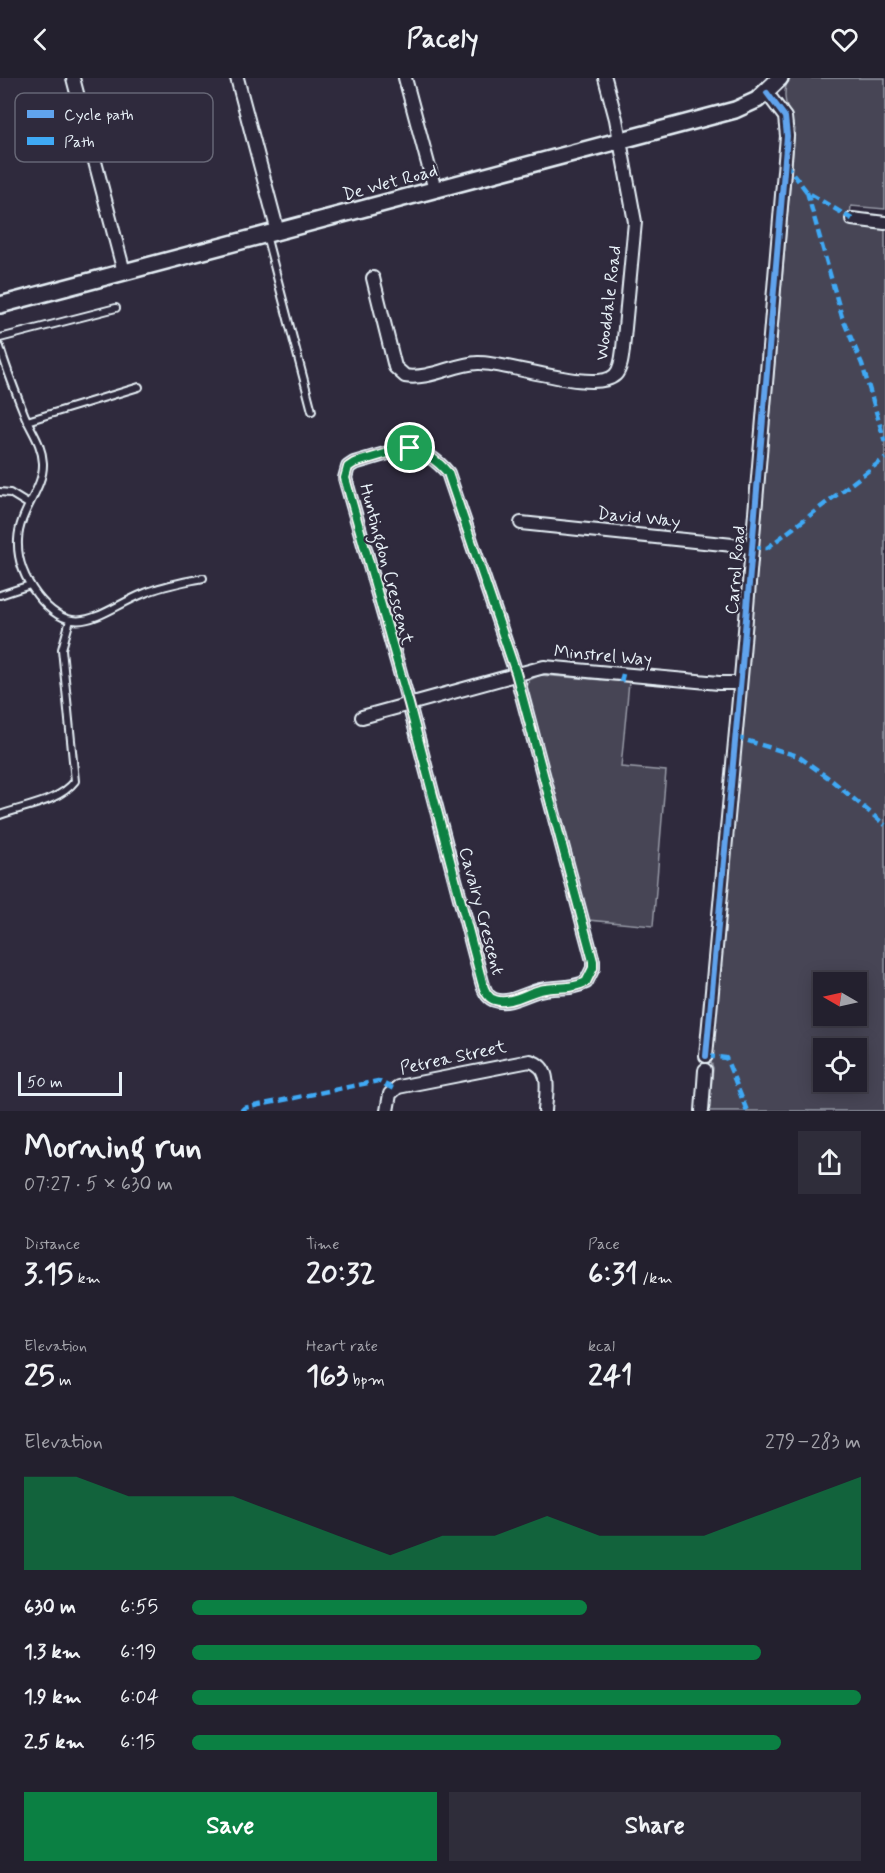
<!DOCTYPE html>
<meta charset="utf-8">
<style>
body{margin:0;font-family:Mynerve,sans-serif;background:#2f2d3a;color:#f1f3f6;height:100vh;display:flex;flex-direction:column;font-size:22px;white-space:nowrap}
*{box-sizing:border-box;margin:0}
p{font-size:20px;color:#a3a3aa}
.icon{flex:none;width:33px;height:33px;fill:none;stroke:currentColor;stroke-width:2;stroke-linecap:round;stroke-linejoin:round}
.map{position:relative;height:1033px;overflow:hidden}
.side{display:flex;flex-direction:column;background:#23202e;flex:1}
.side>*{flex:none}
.needle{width:39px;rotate:279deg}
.buttons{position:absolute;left:813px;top:894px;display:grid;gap:12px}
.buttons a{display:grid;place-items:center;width:54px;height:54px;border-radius:0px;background:#23202e;box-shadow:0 3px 15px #0003,0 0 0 2px #403e4a;font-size:30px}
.scale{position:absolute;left:18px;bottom:15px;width:104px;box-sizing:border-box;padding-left:6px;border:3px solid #e8f1f8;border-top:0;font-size:16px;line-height:21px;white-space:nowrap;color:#e8f1f8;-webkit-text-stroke:4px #2f2a3d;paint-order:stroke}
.pin{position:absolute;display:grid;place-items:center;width:51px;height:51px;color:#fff;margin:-26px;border:3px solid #fff;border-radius:50%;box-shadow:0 2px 6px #0007}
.round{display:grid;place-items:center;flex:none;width:63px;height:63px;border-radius:0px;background:#2f2d3a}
.overview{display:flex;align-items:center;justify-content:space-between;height:102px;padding:0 24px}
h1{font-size:33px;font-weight:800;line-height:45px}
.stats{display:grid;grid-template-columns:repeat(3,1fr);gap:9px;height:102px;padding:6px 24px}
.stats div{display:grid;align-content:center}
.stats b{font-size:30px;font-weight:800}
.stats small{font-size:16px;font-weight:400}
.stats p{font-size:16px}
.chart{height:168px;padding:12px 24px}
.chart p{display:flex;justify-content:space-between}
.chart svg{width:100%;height:108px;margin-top:6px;fill:#0b8043;opacity:.7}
.cta{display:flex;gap:12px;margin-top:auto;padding:12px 24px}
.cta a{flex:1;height:69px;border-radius:0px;background:#0b8043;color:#fff;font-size:24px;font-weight:800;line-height:69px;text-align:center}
.cta a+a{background:#2f2d3a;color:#f1f3f6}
ul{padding:0 24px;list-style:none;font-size:20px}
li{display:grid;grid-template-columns:96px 72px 1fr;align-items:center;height:45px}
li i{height:15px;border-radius:8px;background:#0b8043}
header{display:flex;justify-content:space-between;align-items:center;height:78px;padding:0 24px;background:#23202e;font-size:27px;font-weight:800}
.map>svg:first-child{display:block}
.green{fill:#464455;stroke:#979aa6;stroke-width:1.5;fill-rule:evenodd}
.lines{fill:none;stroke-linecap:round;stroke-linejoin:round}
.service-casing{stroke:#e8f1f8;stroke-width:10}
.minor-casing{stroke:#e8f1f8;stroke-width:16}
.tertiary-casing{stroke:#e8f1f8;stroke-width:20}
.service{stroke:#2f2a3d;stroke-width:6}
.minor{stroke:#2f2a3d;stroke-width:12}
.tertiary{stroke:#2f2a3d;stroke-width:15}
.quiet{stroke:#3fa9f5;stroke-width:4.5;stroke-dasharray:9 4.5;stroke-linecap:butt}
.cycleway-casing{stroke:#2f2a3d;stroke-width:10}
.cycleway{stroke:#60a3ed;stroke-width:6}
.route-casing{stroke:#fff;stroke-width:12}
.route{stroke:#0b8043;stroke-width:8}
.labels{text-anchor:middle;stroke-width:4.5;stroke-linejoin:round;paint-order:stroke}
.street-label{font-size:18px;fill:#e8f1f8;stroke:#2f2a3d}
.key{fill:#2f2a3d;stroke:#666675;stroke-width:1.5}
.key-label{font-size:16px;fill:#e8f1f8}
</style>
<header><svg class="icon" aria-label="back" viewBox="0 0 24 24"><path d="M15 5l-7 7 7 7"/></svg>Pacely<svg class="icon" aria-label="heart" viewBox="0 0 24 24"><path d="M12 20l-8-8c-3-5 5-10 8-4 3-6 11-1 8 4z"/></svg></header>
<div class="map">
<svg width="885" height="1033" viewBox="0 0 885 1033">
<rect width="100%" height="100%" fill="#2f2a3d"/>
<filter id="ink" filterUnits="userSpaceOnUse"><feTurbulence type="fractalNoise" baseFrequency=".0167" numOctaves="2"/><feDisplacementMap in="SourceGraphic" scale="12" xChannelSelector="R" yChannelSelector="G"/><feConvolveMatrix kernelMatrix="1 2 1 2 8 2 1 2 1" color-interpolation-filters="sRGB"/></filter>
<g filter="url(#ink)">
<g class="green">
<path d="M789,0H885V131L851,128L849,147L885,150V1033H709L713,990L710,981L740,637L745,627L795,51C788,34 780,17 789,0ZM824,904H856V938H824ZM824,970H856V1004H824Z"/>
<polygon points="540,597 629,604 621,689 666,693 653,848 588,842 526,613 529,602"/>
</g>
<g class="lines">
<defs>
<g id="service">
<polyline points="266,157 312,333"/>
<polyline points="0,260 116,230"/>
<path d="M0,269C7,293 16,315 25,338C32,354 42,366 43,385C44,411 19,433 18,462C17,482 25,501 37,517C75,566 102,532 145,515C164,507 184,504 203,500"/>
<polyline points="27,343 139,309"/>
<polyline points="0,414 10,415 28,426"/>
<polyline points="0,517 30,507"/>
<path d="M0,737C24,728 59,724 75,703L62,571L70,542"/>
</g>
<g id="minor">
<polyline points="73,0 124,194"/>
<polyline points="237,0 278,154"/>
<polyline points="405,0 435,112"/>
<polyline points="852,141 885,145"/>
<path d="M373,200L395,289L405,298C429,302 454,286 478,285C507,284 595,316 615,297C621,291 622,280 623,271L635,144L616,41L605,0"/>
<path d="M405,370C421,370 438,383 448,395L516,595L593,883V890L586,904C570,912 557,908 540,912C527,915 509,927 495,922C487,920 484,912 482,904L409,626L345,400L348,389L354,385Z"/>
<polyline points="521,445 752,469"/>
<polyline points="362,639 544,589 719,605 740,605"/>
<polyline points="706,978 742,588 787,58 785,39 767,15"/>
<path d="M387,1033L390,1016L398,1009L530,983C553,990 546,1013 545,1033"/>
<polyline points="702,1033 705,992"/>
</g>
<polyline id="tertiary" points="0,227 735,32 757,22 780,0"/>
</defs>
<use href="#service" class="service-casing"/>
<use href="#minor" class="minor-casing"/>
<use href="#tertiary" class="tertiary-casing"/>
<use href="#service" class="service"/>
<use href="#minor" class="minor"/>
<use href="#tertiary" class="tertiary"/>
<g class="quiet">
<polyline points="785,85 807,114 852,141"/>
<polyline points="807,114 842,239 862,286 885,364"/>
<polyline points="752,469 767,470 885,380"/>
<polyline points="621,604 623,596"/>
<polyline points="735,659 798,678 830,701 885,747"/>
<polyline points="706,978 726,980 747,1033"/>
<polyline points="241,1033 244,1030 378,1003 394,1011"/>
</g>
<defs>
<g id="cycleway">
<path d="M405,370C421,370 438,383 448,395L516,595L593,883V890L586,904C570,912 557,908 540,912C527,915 509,927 495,922C487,920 484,912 482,904L409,626L345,400L348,389L354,385Z"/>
<polyline points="706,978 742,588 787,58 785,39 767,15"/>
</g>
</defs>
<use href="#cycleway" class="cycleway-casing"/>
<use href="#cycleway" class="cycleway"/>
</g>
</g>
<g class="lines" filter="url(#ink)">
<defs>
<path id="route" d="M405,370C421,370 438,383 448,395L516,595L593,883V890L586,904C570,912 557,908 540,912C527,915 509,927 495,922C487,920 484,912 482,904L409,626L345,400L348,389L354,385Z"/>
</defs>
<use href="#route" class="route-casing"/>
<use href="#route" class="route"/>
</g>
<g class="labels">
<g class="street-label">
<text transform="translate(390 104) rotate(-15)" y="6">De Wet Road</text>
<text transform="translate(608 225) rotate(-83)" y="6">Wooddale Road</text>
<text transform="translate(639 439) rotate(6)" y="6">David Way</text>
<text transform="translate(387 486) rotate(75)" y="6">Huntingdon Crescent</text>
<text transform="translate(735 492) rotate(-85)" y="6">Carrol Road</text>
<text transform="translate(603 577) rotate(5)" y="6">Minstrel Way</text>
<text transform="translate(482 833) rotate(75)" y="6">Cavalry Crescent</text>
<text transform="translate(453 979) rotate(-12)" y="6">Petrea Street</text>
</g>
</g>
<rect x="15" y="15" width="198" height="69" rx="9" class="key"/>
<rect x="27" y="32" width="27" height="8" fill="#60a3ed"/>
<rect x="27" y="59" width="27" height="8" fill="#3fa9f5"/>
<g class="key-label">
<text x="64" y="42">Cycle path</text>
<text x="64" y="69">Path</text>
</g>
</svg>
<div class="buttons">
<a><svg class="needle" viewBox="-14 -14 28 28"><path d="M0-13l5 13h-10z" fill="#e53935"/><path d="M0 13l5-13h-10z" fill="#a3a3aa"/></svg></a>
<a><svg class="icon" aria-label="locate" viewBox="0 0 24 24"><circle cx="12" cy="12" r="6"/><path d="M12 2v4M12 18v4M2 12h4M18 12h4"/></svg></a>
</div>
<div class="scale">50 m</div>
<div class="pin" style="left:410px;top:370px;background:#1e9e55"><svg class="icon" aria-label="arrive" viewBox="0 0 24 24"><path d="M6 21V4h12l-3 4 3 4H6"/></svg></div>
</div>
<section class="side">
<div class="overview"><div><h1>Morning run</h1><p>07:27 · 5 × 630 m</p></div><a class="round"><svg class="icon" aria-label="share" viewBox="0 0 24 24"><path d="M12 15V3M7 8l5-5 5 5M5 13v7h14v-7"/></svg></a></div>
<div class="stats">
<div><p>Distance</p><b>3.15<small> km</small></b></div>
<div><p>Time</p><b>20:32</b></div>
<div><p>Pace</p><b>6:31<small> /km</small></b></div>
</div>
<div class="stats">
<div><p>Elevation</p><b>25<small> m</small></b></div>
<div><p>Heart rate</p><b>163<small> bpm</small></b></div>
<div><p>kcal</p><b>241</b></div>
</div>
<div class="chart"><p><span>Elevation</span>279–283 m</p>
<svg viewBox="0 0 160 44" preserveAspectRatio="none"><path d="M0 44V6L10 6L20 14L30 14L40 14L50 22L60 30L70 38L80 30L90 30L100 22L110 30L120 30L130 30L140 22L150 14L160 6V44z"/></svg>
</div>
<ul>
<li><b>630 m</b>6:55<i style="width:59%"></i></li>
<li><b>1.3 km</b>6:19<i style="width:85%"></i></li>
<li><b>1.9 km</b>6:04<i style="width:100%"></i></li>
<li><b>2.5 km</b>6:15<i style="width:88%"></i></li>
</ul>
<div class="cta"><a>Save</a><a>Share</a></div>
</section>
